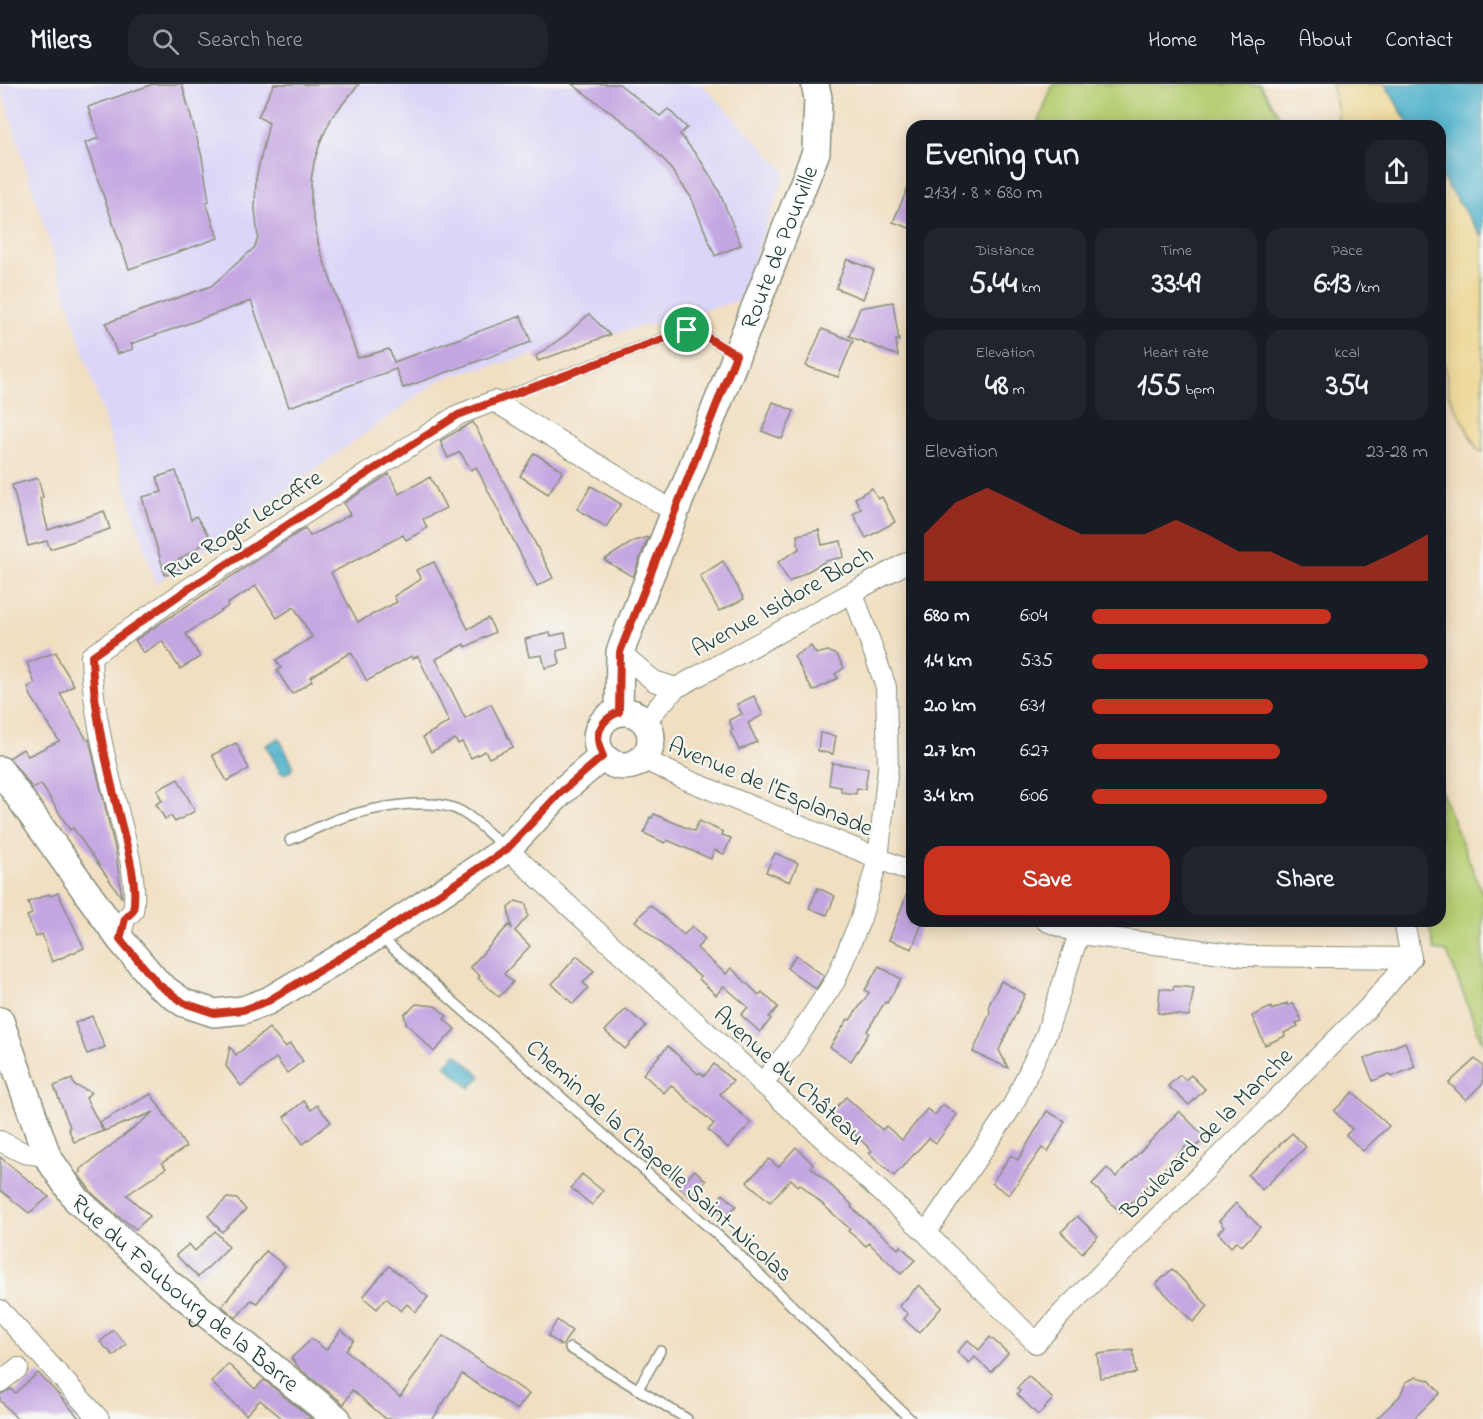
<!DOCTYPE html>
<meta charset="utf-8">
<style>
body{margin:0;font-family:"Indie Flower",sans-serif;background:#20242c;color:#f1f3f6;height:100vh;display:flex;flex-direction:column;font-size:22px;white-space:nowrap}
*{box-sizing:border-box;margin:0}
p{font-size:20px;color:#9ea1a6}
.icon{flex:none;width:33px;height:33px;fill:none;stroke:currentColor;stroke-width:2;stroke-linecap:round;stroke-linejoin:round}
.map{position:relative;flex:1;overflow:hidden}
.details{position:absolute;left:906px;top:36px;width:540px;height:807px;display:flex;flex-direction:column;background:#171b24;border-radius:18px;box-shadow:0 3px 15px #0003}
.details>*{flex:none}
.pin{position:absolute;display:grid;place-items:center;width:51px;height:51px;color:#fff;margin:-26px;border:3px solid #fff;border-radius:50%;box-shadow:0 2px 6px #0007}
.round{display:grid;place-items:center;flex:none;width:63px;height:63px;border-radius:18px;background:#20242c}
.headline{display:flex;align-items:center;justify-content:space-between;height:102px;padding:0 18px}
h1{font-size:33px;font-weight:800;line-height:45px}
.metrics{display:grid;grid-template-columns:repeat(3,1fr);gap:9px;height:102px;padding:6px 18px}
.metrics div{display:grid;align-content:center;border-radius:15px;background:#20242c;text-align:center}
.metrics b{font-size:30px;font-weight:800}
.metrics small{font-size:16px;font-weight:400}
.metrics p{font-size:16px}
.chart{height:168px;padding:12px 18px}
.chart p{display:flex;justify-content:space-between}
.chart svg{width:100%;height:108px;margin-top:6px;fill:#c8321e;opacity:.7}
.button{display:flex;gap:12px;margin-top:auto;padding:12px 18px}
.button a{flex:1;height:69px;border-radius:18px;background:#c8321e;color:#fff;font-size:24px;font-weight:800;line-height:69px;text-align:center}
.button a+a{background:#20242c;color:#f1f3f6}
ul{padding:0 18px;list-style:none;font-size:20px}
li{display:grid;grid-template-columns:96px 72px 1fr;align-items:center;height:45px}
li i{height:15px;border-radius:8px;background:#c8321e}
header{display:flex;align-items:center;gap:36px;box-sizing:border-box;height:84px;padding:0 30px;background:#171b24;border-bottom:2px solid #363941}
header strong{font-size:28px}
nav{display:flex;gap:33px;margin-inline-start:auto;font-size:21px}
.search{width:420px;height:54px;background:#20242c;display:flex;align-items:center;gap:15px;box-sizing:border-box;padding:0 21px;border-radius:18px;color:#9ea1a6;font-size:22px}
.map>svg:first-child{display:block}
.built{fill:#dbd6f7}
.green{fill:#b7cf74;stroke:#6b8654;stroke-width:1.5}
.sand{fill:#eeda9e;stroke:#868c69;stroke-width:1.5}
.water{fill:#4aafc9;stroke:#34767e;stroke-width:1.5}
.building{fill:#c4a6e1}
.lines{fill:none;stroke-linecap:round;stroke-linejoin:round}
.lane-casing{stroke:#888e7b;stroke-width:12}
.street-casing{stroke:#888e7b;stroke-width:22}
.secondary-casing{stroke:#888e7b;stroke-width:30}
.lane{stroke:#fff;stroke-width:9}
.street{stroke:#fff;stroke-width:20}
.secondary{stroke:#fff;stroke-width:27}
.route-casing{stroke:#fff;stroke-width:12}
.route{stroke:#c8321e;stroke-width:8}
.labels{text-anchor:middle;stroke-width:4.5;stroke-linejoin:round;paint-order:stroke}
.street-label{font-size:24px;fill:#1f3d34;stroke:#f6f6f2}
</style>
<header>
<strong>Milers</strong>
<div class="search"><svg class="icon" aria-label="search" viewBox="0 0 24 24"><circle cx="10" cy="10" r="6"/><path d="M15 15l6 6"/></svg>Search here</div>
<nav><a>Home</a><a>Map</a><a>About</a><a>Contact</a></nav>
</header>
<div class="map">
<svg width="1483" height="1335" viewBox="0 0 1483 1335">
<rect width="100%" height="100%" fill="#f6f6f2"/>
<filter id="ink" filterUnits="userSpaceOnUse"><feTurbulence type="fractalNoise" baseFrequency=".0167" numOctaves="2"/><feDisplacementMap in="SourceGraphic" scale="12" xChannelSelector="R" yChannelSelector="G"/><feConvolveMatrix kernelMatrix="1 2 1 2 8 2 1 2 1" color-interpolation-filters="sRGB"/></filter>
<filter id="wash" filterUnits="userSpaceOnUse"><feTurbulence type="fractalNoise" baseFrequency=".008" numOctaves="4" result="noise"/><feDisplacementMap in="SourceGraphic" scale="24" xChannelSelector="R" yChannelSelector="G"/><feGaussianBlur stdDeviation="1.35" result="paint"/><feColorMatrix in="noise" values="0 0 0 0 0 0 0 0 0 0 0 0 0 0 0 0 0 1.4 0 .05"/><feComposite in="paint" operator="in"/></filter>
<g filter="url(#wash)">
<rect width="100%" height="100%" fill="#f1dfc2"/>
<polygon class="built" points="0,0 702,0 786,88 739,217 441,295 156,500"/>
<g class="green">
<polygon points="1053,0 1260,0 1286,42 1037,42"/>
<polygon points="1440,704 1483,811 1483,961 1447,868 1434,866 1428,837 1440,837"/>
</g>
<g class="sand">
<polygon points="1331,0 1385,0 1410,42 1339,42 1337,22"/>
<polygon points="1440,91 1483,154 1483,368 1478,367 1448,309 1445,282 1440,266"/>
</g>
<g class="water">
<polygon points="1385,0 1483,0 1483,154 1440,91 1440,42 1410,42"/>
<polygon points="279,654 293,681 291,687 284,690 280,688 266,661"/>
<polygon points="456,970 481,992 470,1004 445,981"/>
</g>
<g id="blocks">
<g class="building">
<polygon points="153,0 182,0 202,73 209,117 206,118 218,154 129,185 85,59 99,54 88,23"/>
<polygon points="274,0 359,0 332,33 321,56 314,78 311,97 311,119 319,163 358,274 389,265 394,278 521,232 531,258 403,304 396,285 289,323 251,217 131,260 133,265 117,270 106,239 211,202 254,164 258,154 255,125 256,94 269,39 258,33"/>
<polygon points="572,0 619,0 660,32 668,25 687,44 680,50 701,77 718,105 741,161 715,172 691,113 665,77 636,47"/>
<polygon points="912,94 912,145 893,138"/>
<polygon points="847,175 874,186 863,215 836,204"/>
<polygon points="893,218 899,257 896,256 898,272 849,252 860,224"/>
<polygon points="589,230 610,251 538,277 536,272 567,250"/>
<polygon points="822,245 853,257 838,293 806,282"/>
<polygon points="773,318 794,327 782,355 762,347"/>
<polygon points="473,338 553,494 537,502 476,383 471,386 460,368 448,374 440,357"/>
<polygon points="534,369 563,387 548,410 520,392"/>
<polygon points="176,387 191,436 196,432 211,455 177,477 180,488 165,491 142,413 162,408 157,393"/>
<polygon points="389,390 399,410 430,393 446,424 423,435 427,444 419,449 406,456 403,451 331,489 358,538 397,518 394,512 421,495 416,486 434,478 468,545 488,534 495,548 466,563 464,560 436,575 465,634 491,620 513,663 489,674 485,667 471,674 462,658 458,660 455,655 431,668 423,653 449,638 418,572 412,575 411,572 367,597 351,568 310,593 312,597 292,610 277,587 281,584 276,576 312,553 294,523 277,534 256,502 227,520 228,522 186,550 200,573 180,585 162,557 143,569 135,556 305,444 310,452 350,431 344,419"/>
<polygon points="38,394 43,413 40,414 48,446 104,427 110,445 50,465 47,457 28,462 12,401"/>
<polygon points="591,402 621,420 606,443 577,425"/>
<polygon points="872,404 878,415 882,413 895,438 866,454 853,430 861,425 855,414"/>
<polygon points="819,446 822,461 841,457 844,473 826,477 789,498 778,478 799,465 797,451"/>
<polygon points="648,453 633,493 604,476 634,457"/>
<polygon points="723,477 744,515 719,527 700,492"/>
<polygon points="550,549 551,552 565,549 568,564 557,567 560,580 545,584 542,571 529,573 525,555"/>
<polygon points="811,562 816,570 828,567 837,571 844,584 835,590 838,594 813,607 794,572"/>
<polygon points="56,568 60,578 74,601 60,610 87,656 89,655 116,769 122,814 73,744 70,746 41,700 33,705 9,674 23,665 28,672 59,657 31,612 28,603 35,600 27,579"/>
<polygon points="754,612 763,631 748,639 757,658 739,666 730,647 733,646 729,636 742,630 737,620"/>
<polygon points="820,649 836,652 833,670 818,667"/>
<polygon points="236,659 249,685 227,697 212,671"/>
<polygon points="832,679 868,684 865,705 857,704 856,710 841,708 841,703 829,701"/>
<polygon points="178,695 195,727 175,738 171,732 165,735 156,720 162,717 157,706"/>
<polygon points="654,730 694,747 699,737 723,748 722,751 731,754 724,770 714,766 711,775 667,756 665,759 644,749 650,733 652,734"/>
<polygon points="775,769 798,779 790,798 766,788"/>
<polygon points="911,800 912,837 923,837 912,865 889,856"/>
<polygon points="818,804 835,812 827,831 809,824"/>
<polygon points="58,809 84,864 52,878 42,850 36,853 27,832 32,830 28,818 49,810 50,812"/>
<polygon points="516,817 526,820 528,832 515,847 530,862 504,890 513,898 499,913 478,894 480,892 470,883 509,841 512,845 508,824"/>
<polygon points="650,821 684,851 692,842 705,855 697,864 710,876 726,890 731,884 759,911 762,908 778,923 769,933 771,935 760,948 741,931 748,923 724,902 716,911 699,895 700,893 635,837"/>
<polygon points="796,871 824,892 816,905 787,884"/>
<polygon points="577,872 594,887 583,899 588,904 573,920 552,900"/>
<polygon points="879,882 901,895 887,919 885,918 867,947 869,949 851,977 830,963 848,935 850,936 869,909 865,906"/>
<polygon points="1001,897 1025,910 999,966 1008,984 973,968 990,929 989,921"/>
<polygon points="1174,902 1194,904 1189,932 1158,929 1160,904 1173,906"/>
<polygon points="1287,919 1288,922 1293,919 1302,937 1296,939 1298,942 1284,949 1285,952 1265,961 1252,932 1271,923 1272,926"/>
<polygon points="416,920 435,922 447,932 444,935 455,945 434,968 406,939 404,930 409,927"/>
<polygon points="626,925 646,942 625,965 605,947"/>
<polygon points="92,932 105,963 87,970 75,939"/>
<polygon points="269,944 285,963 290,960 303,977 287,989 276,974 241,1002 226,982 230,963 236,971"/>
<polygon points="1405,958 1415,983 1391,993 1389,990 1373,997 1364,975"/>
<polygon points="668,962 698,990 700,988 704,992 714,980 733,997 720,1010 751,1039 728,1064 708,1046 714,1040 671,1001 664,1009 643,990"/>
<polygon points="1475,975 1483,982 1483,999 1466,1016 1449,999"/>
<polygon points="1180,991 1185,996 1191,991 1205,1005 1189,1021 1168,1002"/>
<polygon points="72,995 74,1001 91,1008 86,1014 103,1047 74,1058 68,1044 70,1043 54,1002"/>
<polygon points="1353,1008 1389,1042 1363,1067 1346,1051 1352,1045 1334,1027"/>
<polygon points="151,1010 186,1063 162,1079 166,1084 127,1111 150,1132 136,1145 118,1132 93,1110 78,1090 81,1088 81,1085 154,1028 104,1047 100,1038"/>
<polygon points="846,1013 882,1046 886,1042 902,1056 927,1025 935,1031 943,1020 957,1031 936,1059 929,1054 894,1092 869,1069 872,1067 832,1028"/>
<polygon points="304,1017 311,1026 317,1021 331,1038 303,1060 284,1033"/>
<polygon points="1047,1027 1065,1037 1048,1068 1042,1064 1009,1111 992,1099 1011,1071 1018,1076"/>
<polygon points="1179,1027 1205,1053 1198,1061 1185,1063 1121,1129 1092,1100 1107,1084 1116,1093"/>
<polygon points="1292,1049 1306,1063 1262,1106 1248,1091"/>
<polygon points="796,1063 813,1080 811,1083 852,1121 851,1123 898,1165 901,1162 915,1176 901,1190 869,1159 866,1162 848,1147 850,1145 800,1100 798,1102 791,1095 770,1118 747,1098 769,1075 778,1083"/>
<polygon points="0,1073 49,1113 29,1129 0,1106"/>
<polygon points="695,1086 706,1097 690,1113 679,1103"/>
<polygon points="582,1090 603,1107 592,1121 571,1104"/>
<polygon points="723,1110 736,1122 724,1134 712,1122"/>
<polygon points="227,1114 237,1115 246,1126 222,1148 208,1132"/>
<polygon points="1236,1119 1260,1143 1242,1162 1237,1157 1231,1163 1218,1149 1224,1143 1219,1137"/>
<polygon points="1077,1132 1098,1152 1082,1169 1061,1148"/>
<polygon points="215,1147 229,1163 198,1193 176,1171 189,1160 195,1167"/>
<polygon points="266,1167 285,1182 257,1219 251,1216 236,1234 222,1222"/>
<polygon points="389,1182 428,1213 416,1228 407,1220 401,1227 386,1214 377,1225 363,1213"/>
<polygon points="1172,1185 1208,1222 1193,1238 1156,1200"/>
<polygon points="919,1201 942,1223 919,1249 904,1235 908,1230 899,1222"/>
<polygon points="557,1236 572,1247 562,1262 548,1252"/>
<polygon points="113,1246 126,1260 114,1272 100,1258"/>
<polygon points="341,1246 354,1256 346,1266 400,1313 443,1252 529,1310 517,1326 462,1290 433,1335 386,1335 352,1306 344,1320 299,1284 291,1274 312,1255 326,1266"/>
<polygon points="990,1253 1008,1269 991,1288 975,1273 969,1279 957,1268 968,1256 979,1266"/>
<polygon points="1133,1266 1136,1289 1100,1294 1097,1270"/>
<polygon points="228,1280 255,1305 264,1296 312,1335 283,1335 260,1316 246,1331 211,1298"/>
<polygon points="38,1289 60,1312 80,1335 17,1335 0,1316 0,1310 11,1305 15,1309"/>
<polygon points="1028,1292 1053,1315 1038,1331 1017,1310 1020,1307 1017,1304"/>
<polygon points="1416,1293 1429,1296 1440,1309 1413,1335 1376,1335 1400,1312 1406,1298"/>
</g>
</g>
</g>
<g filter="url(#ink)">
<use href="#blocks" fill-opacity="0" stroke="#888e7b" stroke-width="1.5"/>
<g class="lines">
<defs>
<g id="lane">
<polyline points="494,317 687,246 697,247 734,270"/>
<path d="M290,756C307,749 324,740 341,734C372,724 433,711 462,728C478,737 490,751 504,763"/>
<polyline points="379,852 731,1163 910,1335"/>
<polyline points="570,1264 687,1335"/>
<polyline points="638,1305 660,1267"/>
</g>
<g id="street">
<polyline points="620,568 654,597 676,604"/>
<polyline points="645,637 676,604 912,476"/>
<polyline points="643,675 685,695 912,788"/>
<polyline points="507,765 926,1149 1036,1259 1063,1228 1368,924 1411,874"/>
<polyline points="1046,837 1080,850 1245,872 1411,874"/>
<polyline points="1404,837 1411,874"/>
<path d="M120,855L125,835L133,827C139,797 123,748 116,718C104,671 92,621 91,572L185,507L458,331L494,317L675,428"/>
<polyline points="762,1000 790,965 835,897 861,834 878,775 888,683 886,603 853,509"/>
<polyline points="0,1057 24,1069 47,1072"/>
<polyline points="926,1149 1013,1021 1046,951 1083,837"/>
<polyline points="0,1226 99,1335"/>
<polyline points="0,1298 18,1284"/>
</g>
<g id="secondary">
<circle cx="624" cy="655" r="27"/>
<path id="s1" d="M619,628L620,568L816,68L818,14L815,0"/>
<polyline points="0,686 120,855 159,901 184,919 214,929 243,926 268,917 378,851 507,765 560,709 603,672"/>
<path id="s2" d="M0,937L47,1072L77,1116L167,1198L337,1335"/>
</g>
</defs>
<use href="#lane" class="lane-casing"/>
<use href="#street" class="street-casing"/>
<use href="#secondary" class="secondary-casing"/>
<use href="#lane" class="lane"/>
<use href="#street" class="street"/>
<use href="#secondary" class="secondary"/>
</g>
</g>
<g class="lines" filter="url(#ink)">
<defs>
<path id="route" d="M687,246L697,247L736,271L620,568L619,628C599,636 593,653 603,672L560,709L507,765L378,851L268,917L243,926L214,929L184,919L159,901L120,855L125,835L133,827C139,797 124,753 117,723C105,674 93,623 92,572L185,507L458,331Z"/>
</defs>
<use href="#route" class="route-casing"/>
<use href="#route" class="route"/>
</g>
<g class="labels">
<g class="street-label">
<text dy="8" stroke="none"><textPath href="#s1" startOffset="495">Route de Pourville</textPath></text>
<text transform="translate(243 440) rotate(-33)" y="8">Rue Roger Lecoffre</text>
<text transform="translate(782 517) rotate(-29)" y="8">Avenue Isidore Bloch</text>
<text transform="translate(771 702) rotate(23)" y="8">Avenue de l'Esplanade</text>
<text transform="translate(790 991) rotate(42)" y="8">Avenue du Château</text>
<text transform="translate(1206 1049) rotate(-45)" y="8">Boulevard de la Manche</text>
<text transform="translate(660 1076) rotate(42)" y="8">Chemin de la Chapelle Saint-Nicolas</text>
<text dy="8" stroke="none"><textPath href="#s2" startOffset="339">Rue du Faubourg de la Barre</textPath></text>
</g>
</g>
</svg>
<div class="pin" style="left:687px;top:246px;background:#1e9e55"><svg class="icon" aria-label="arrive" viewBox="0 0 24 24"><path d="M6 21V4h12l-3 4 3 4H6"/></svg></div>
<section class="details">
<div class="headline"><div><h1>Evening run</h1><p>21:31 · 8 × 680 m</p></div><a class="round"><svg class="icon" aria-label="share" viewBox="0 0 24 24"><path d="M12 15V3M7 8l5-5 5 5M5 13v7h14v-7"/></svg></a></div>
<div class="metrics">
<div><p>Distance</p><b>5.44<small> km</small></b></div>
<div><p>Time</p><b>33:49</b></div>
<div><p>Pace</p><b>6:13<small> /km</small></b></div>
</div>
<div class="metrics">
<div><p>Elevation</p><b>48<small> m</small></b></div>
<div><p>Heart rate</p><b>155<small> bpm</small></b></div>
<div><p>kcal</p><b>354</b></div>
</div>
<div class="chart"><p><span>Elevation</span>23–28 m</p>
<svg viewBox="0 0 160 44" preserveAspectRatio="none"><path d="M0 44V25L10 12L20 6L30 12L40 19L50 25L60 25L70 25L80 19L90 25L100 32L110 32L120 38L130 38L140 38L150 32L160 25V44z"/></svg>
</div>
<ul>
<li><b>680 m</b>6:04<i style="width:71%"></i></li>
<li><b>1.4 km</b>5:35<i style="width:100%"></i></li>
<li><b>2.0 km</b>6:31<i style="width:54%"></i></li>
<li><b>2.7 km</b>6:27<i style="width:56%"></i></li>
<li><b>3.4 km</b>6:06<i style="width:70%"></i></li>
</ul>
<div class="button"><a>Save</a><a>Share</a></div>
</section>
</div>
